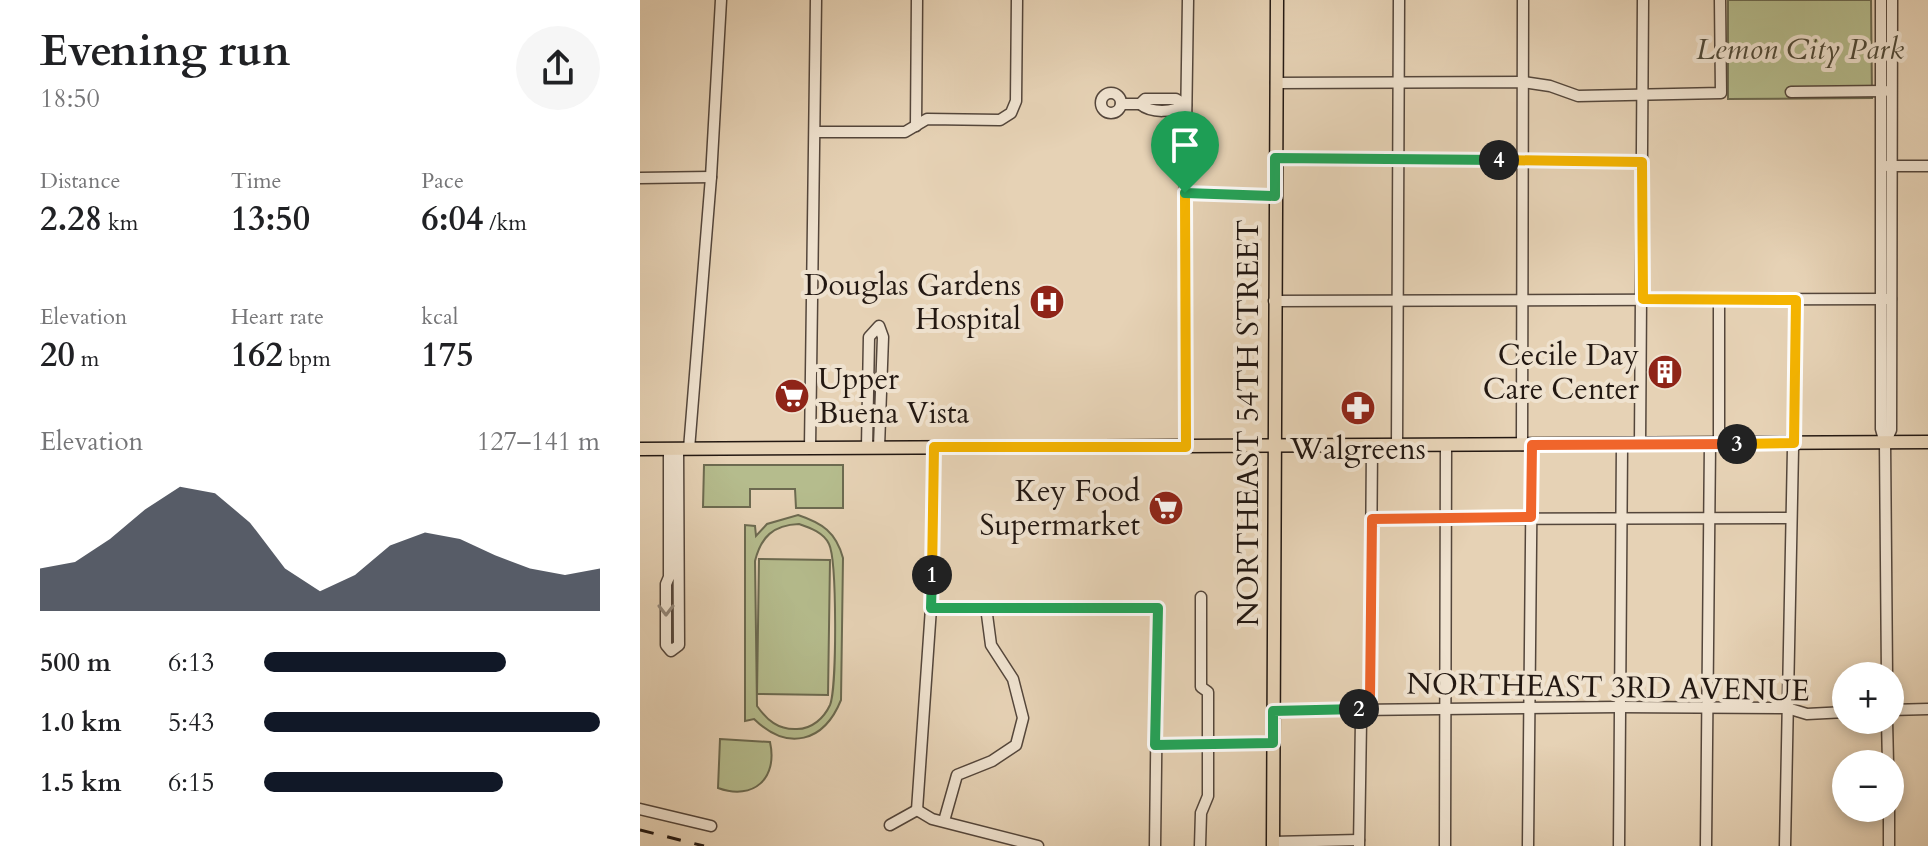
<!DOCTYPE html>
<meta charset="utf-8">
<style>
body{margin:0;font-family:Cardo,serif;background:#f6f6f6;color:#202124;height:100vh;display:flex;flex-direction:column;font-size:30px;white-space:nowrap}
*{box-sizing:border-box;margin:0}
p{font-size:26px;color:#757577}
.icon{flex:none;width:44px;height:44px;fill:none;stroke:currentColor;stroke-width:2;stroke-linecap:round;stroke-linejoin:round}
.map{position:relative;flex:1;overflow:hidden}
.details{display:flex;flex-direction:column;background:#fff;width:640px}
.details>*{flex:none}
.tools{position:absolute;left:1192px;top:662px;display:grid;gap:16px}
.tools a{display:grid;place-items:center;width:72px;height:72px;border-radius:50%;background:#fff;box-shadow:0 4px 12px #0003;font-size:40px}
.pin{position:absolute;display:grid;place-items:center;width:68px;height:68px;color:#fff;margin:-82px -34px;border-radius:50% 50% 50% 0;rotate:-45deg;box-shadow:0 0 8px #0007}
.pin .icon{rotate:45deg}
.km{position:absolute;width:40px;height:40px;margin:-20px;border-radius:50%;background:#222;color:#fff;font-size:22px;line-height:40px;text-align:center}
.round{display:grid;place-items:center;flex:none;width:84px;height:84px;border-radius:42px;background:#f6f6f6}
.head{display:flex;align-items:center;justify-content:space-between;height:136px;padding:0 40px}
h1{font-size:44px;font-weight:600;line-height:60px}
.metrics{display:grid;grid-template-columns:repeat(3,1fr);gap:12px;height:136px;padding:8px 40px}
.metrics div{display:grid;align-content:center}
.metrics b{font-size:34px;font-weight:600}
.metrics small{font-size:22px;font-weight:400}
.metrics p{font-size:22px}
.chart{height:224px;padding:16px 40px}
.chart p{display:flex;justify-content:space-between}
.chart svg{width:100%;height:144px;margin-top:8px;fill:#111827;opacity:.7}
ul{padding:0 40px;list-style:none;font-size:26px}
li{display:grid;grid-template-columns:128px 96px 1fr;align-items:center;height:60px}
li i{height:20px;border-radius:10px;background:#111827}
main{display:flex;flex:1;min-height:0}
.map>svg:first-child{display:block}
.green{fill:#b5bc8d;stroke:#6c6a50;stroke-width:2;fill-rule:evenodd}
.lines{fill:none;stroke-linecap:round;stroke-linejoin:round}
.minor-casing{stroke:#54463b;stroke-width:13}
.major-casing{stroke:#231812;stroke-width:15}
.minor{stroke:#efe2cf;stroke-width:10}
.major{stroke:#e6d2b5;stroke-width:12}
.rail{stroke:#231812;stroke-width:3;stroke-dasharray:14 14;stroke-linecap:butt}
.oneway{stroke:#93877a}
.split-1-casing{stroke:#fff;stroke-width:16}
.split-2-casing{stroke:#fff;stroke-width:16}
.split-3-casing{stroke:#fff;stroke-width:16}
.split-4-casing{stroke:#fff;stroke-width:16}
.split-5-casing{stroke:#fff;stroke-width:16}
.split-1{stroke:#f5b400;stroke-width:10}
.split-2{stroke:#22a559;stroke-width:10}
.split-3{stroke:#f0652b;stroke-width:10}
.split-4{stroke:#f5b400;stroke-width:10}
.split-5{stroke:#22a559;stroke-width:10}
.labels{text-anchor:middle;stroke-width:8;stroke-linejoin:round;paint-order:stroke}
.park-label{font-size:30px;font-style:italic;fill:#4f4937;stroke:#efe2cf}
.poi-label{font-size:30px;fill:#231812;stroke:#efe2cf;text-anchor:end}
.street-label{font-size:30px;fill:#231812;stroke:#efe2cf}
</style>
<main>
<section class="details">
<div class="head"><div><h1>Evening run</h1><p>18:50</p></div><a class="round"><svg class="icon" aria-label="share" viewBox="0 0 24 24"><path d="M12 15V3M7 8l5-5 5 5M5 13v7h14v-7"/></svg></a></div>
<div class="metrics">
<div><p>Distance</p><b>2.28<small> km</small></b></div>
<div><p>Time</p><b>13:50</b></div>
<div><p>Pace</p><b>6:04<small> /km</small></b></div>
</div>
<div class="metrics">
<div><p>Elevation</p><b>20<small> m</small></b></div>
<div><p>Heart rate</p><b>162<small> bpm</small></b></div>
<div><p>kcal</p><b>175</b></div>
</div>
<div class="chart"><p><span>Elevation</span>127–141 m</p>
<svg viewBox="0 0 160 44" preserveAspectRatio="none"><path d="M0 44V31L10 29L20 22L30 13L40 6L50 8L60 17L70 31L80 38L90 33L100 24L110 20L120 22L130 27L140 31L150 33L160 31V44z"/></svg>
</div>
<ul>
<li><b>500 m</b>6:13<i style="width:72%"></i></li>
<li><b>1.0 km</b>5:43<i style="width:100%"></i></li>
<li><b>1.5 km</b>6:15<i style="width:71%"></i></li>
</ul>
</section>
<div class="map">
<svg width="1288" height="846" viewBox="0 0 1288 846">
<rect width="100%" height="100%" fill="#e6d2b5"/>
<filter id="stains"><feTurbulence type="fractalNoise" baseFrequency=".0025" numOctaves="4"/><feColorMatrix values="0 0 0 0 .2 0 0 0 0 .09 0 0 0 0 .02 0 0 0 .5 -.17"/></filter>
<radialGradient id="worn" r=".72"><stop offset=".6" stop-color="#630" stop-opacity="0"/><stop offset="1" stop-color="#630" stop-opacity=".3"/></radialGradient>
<g class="green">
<polygon points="1088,0 1231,0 1232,98 1088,99"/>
<polygon points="64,465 203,465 203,508 156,508 155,489 110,489 110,507 63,507"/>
<path d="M158,515C182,523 196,532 203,558L201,700C184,742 148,752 114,719L105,721V525L115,526L116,536L127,524ZM159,524C171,528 184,533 189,544C197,560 197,688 190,705C184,718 172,729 157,729C138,730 127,720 117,706L115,561C121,537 133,525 159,524Z"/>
<polygon points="119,559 190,560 188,695 117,694"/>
<path d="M80,739L130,742C138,778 114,801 78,788Z"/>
</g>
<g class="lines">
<defs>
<g id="minor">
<polyline points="1241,0 1241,429 1245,443 1247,676"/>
<polyline points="636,83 883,82 910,86 938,96 1081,93 1080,0"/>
<polyline points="1151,92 1245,91"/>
<circle cx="471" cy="103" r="10"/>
<polyline points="481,104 500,104 505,99 536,99 546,105"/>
<path d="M500,104C512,114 533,112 546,105"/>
<polyline points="276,126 277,0"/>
<polyline points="175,132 265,132 287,119 360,120 371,113 376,101 377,0"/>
<polyline points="635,158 1002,162"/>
<polyline points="1247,166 1288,166"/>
<polyline points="0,178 71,177"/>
<polyline points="545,193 635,196"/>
<polyline points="634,301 1251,299"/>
<polyline points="1245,443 1251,430 1252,0"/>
<polyline points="1079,444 1079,300"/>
<polyline points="882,445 883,0"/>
<polyline points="1000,445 1003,0"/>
<polyline points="757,446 759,0"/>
<polyline points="227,447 229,337 239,326 243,337 239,447"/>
<polyline points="546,447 545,193 548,0"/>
<polyline points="170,448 176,0"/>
<polyline points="29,449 29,577 26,584 26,645 31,651 39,645 38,449"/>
<polyline points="49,449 71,177 81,0"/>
<polyline points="732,519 1151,518"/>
<polyline points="291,608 518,608 515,846"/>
<polyline points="1250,710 1288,709"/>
<polyline points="633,711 978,707 1147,708 1167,714 1206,712"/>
<polyline points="1247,720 1248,764"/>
<polyline points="515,745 633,743"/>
<polyline points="1249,808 1249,846"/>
<polyline points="0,809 71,826"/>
<polyline points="277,810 291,608 294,447"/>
<polyline points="277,810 292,819 398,846"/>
<polyline points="304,821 317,775 352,761 376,745 383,718 373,679 351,645 346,607"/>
<polyline points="250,825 277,810"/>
<polyline points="633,842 719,840"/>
<polyline points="560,846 561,813 568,796 568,692 561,687 561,597"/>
<polyline points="719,846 721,721 730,699 732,446"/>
<polyline points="805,846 806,446"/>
<polyline points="888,846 892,445"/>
<polyline points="979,846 982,445"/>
<polyline points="1066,846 1070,444"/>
<polyline points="1145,846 1156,300"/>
</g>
<g id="major">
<polyline points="0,449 1288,442"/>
<polyline points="633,846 637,0"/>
</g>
</defs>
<use href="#minor" class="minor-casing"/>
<use href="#major" class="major-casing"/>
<use href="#minor" class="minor"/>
<use href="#major" class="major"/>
<polyline class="rail" points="0,830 64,846"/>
</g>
<defs><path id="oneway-chevron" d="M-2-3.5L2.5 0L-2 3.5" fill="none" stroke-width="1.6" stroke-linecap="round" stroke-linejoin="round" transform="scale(2)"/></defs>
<use class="oneway" href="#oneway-chevron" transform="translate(26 610) rotate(90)"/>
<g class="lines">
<defs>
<polyline id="split-1" points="292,575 294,447 546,447 545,193"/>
<polyline id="split-2" points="292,575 291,608 518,608 515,745 633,743 633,711 719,709"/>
<polyline id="split-3" points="719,709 724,709 730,699 732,519 891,517 892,445 1097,444"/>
<polyline id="split-4" points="859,160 1002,162 1003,299 1156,300 1154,443 1097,444"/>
<polyline id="split-5" points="545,193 635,196 635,158 859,160"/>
</defs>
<use href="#split-1" class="split-1-casing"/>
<use href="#split-2" class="split-2-casing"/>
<use href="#split-3" class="split-3-casing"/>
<use href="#split-4" class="split-4-casing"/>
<use href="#split-5" class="split-5-casing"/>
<use href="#split-1" class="split-1"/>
<use href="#split-2" class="split-2"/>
<use href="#split-3" class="split-3"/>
<use href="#split-4" class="split-4"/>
<use href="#split-5" class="split-5"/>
</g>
<defs>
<symbol id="hospital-disc" viewBox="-11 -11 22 22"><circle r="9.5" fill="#8f2418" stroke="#efe2cf"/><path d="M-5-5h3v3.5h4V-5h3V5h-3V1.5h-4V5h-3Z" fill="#fff"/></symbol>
<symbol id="building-disc" viewBox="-11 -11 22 22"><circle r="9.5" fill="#8f2418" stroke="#efe2cf"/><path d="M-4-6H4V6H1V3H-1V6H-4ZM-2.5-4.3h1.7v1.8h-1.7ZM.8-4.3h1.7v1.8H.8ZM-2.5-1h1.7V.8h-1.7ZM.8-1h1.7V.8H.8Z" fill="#fff"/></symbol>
<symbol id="supermarket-disc" viewBox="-11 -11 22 22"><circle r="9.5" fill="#8f2418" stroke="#efe2cf"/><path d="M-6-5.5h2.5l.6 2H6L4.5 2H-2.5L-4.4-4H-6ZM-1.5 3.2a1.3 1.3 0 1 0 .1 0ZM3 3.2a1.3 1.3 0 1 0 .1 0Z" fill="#fff"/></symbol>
<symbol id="pharmacy-disc" viewBox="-11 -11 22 22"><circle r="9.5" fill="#8f2418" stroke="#efe2cf"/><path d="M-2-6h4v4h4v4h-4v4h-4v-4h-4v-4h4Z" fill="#fff"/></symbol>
</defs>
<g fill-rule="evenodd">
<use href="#hospital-disc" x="387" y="282" width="40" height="40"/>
<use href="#building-disc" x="1005" y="352" width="40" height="40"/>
<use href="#supermarket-disc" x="132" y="376" width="40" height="40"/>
<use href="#pharmacy-disc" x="698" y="388" width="40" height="40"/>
<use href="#supermarket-disc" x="506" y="488" width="40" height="40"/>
</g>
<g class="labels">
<g class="park-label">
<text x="1160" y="59">Lemon City Park</text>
</g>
<g class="poi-label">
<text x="381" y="295">Douglas Gardens<tspan x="381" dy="34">Hospital</tspan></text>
<text x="999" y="365">Cecile Day<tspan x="999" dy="34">Care Center</tspan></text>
<text x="178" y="389" text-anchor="start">Upper<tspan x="178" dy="34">Buena Vista</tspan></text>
<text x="718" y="459" text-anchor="middle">Walgreens</text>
<text x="500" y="501">Key Food<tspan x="500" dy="34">Supermarket</tspan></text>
</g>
<g class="street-label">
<text transform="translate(608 423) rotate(-90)" y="10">NORTHEAST 54TH STREET</text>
<text transform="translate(968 687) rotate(1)" y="10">NORTHEAST 3RD AVENUE</text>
</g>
</g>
<rect width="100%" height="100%" filter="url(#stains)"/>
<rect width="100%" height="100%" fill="url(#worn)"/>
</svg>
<div class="tools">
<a>+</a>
<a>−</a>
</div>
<div class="pin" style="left:545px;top:193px;background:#1e9e55"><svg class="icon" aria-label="arrive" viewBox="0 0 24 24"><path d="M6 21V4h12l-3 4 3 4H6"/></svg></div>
<b class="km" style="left:292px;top:575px">1</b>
<b class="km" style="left:719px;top:709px">2</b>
<b class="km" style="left:1097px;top:444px">3</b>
<b class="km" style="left:859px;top:160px">4</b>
</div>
</main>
